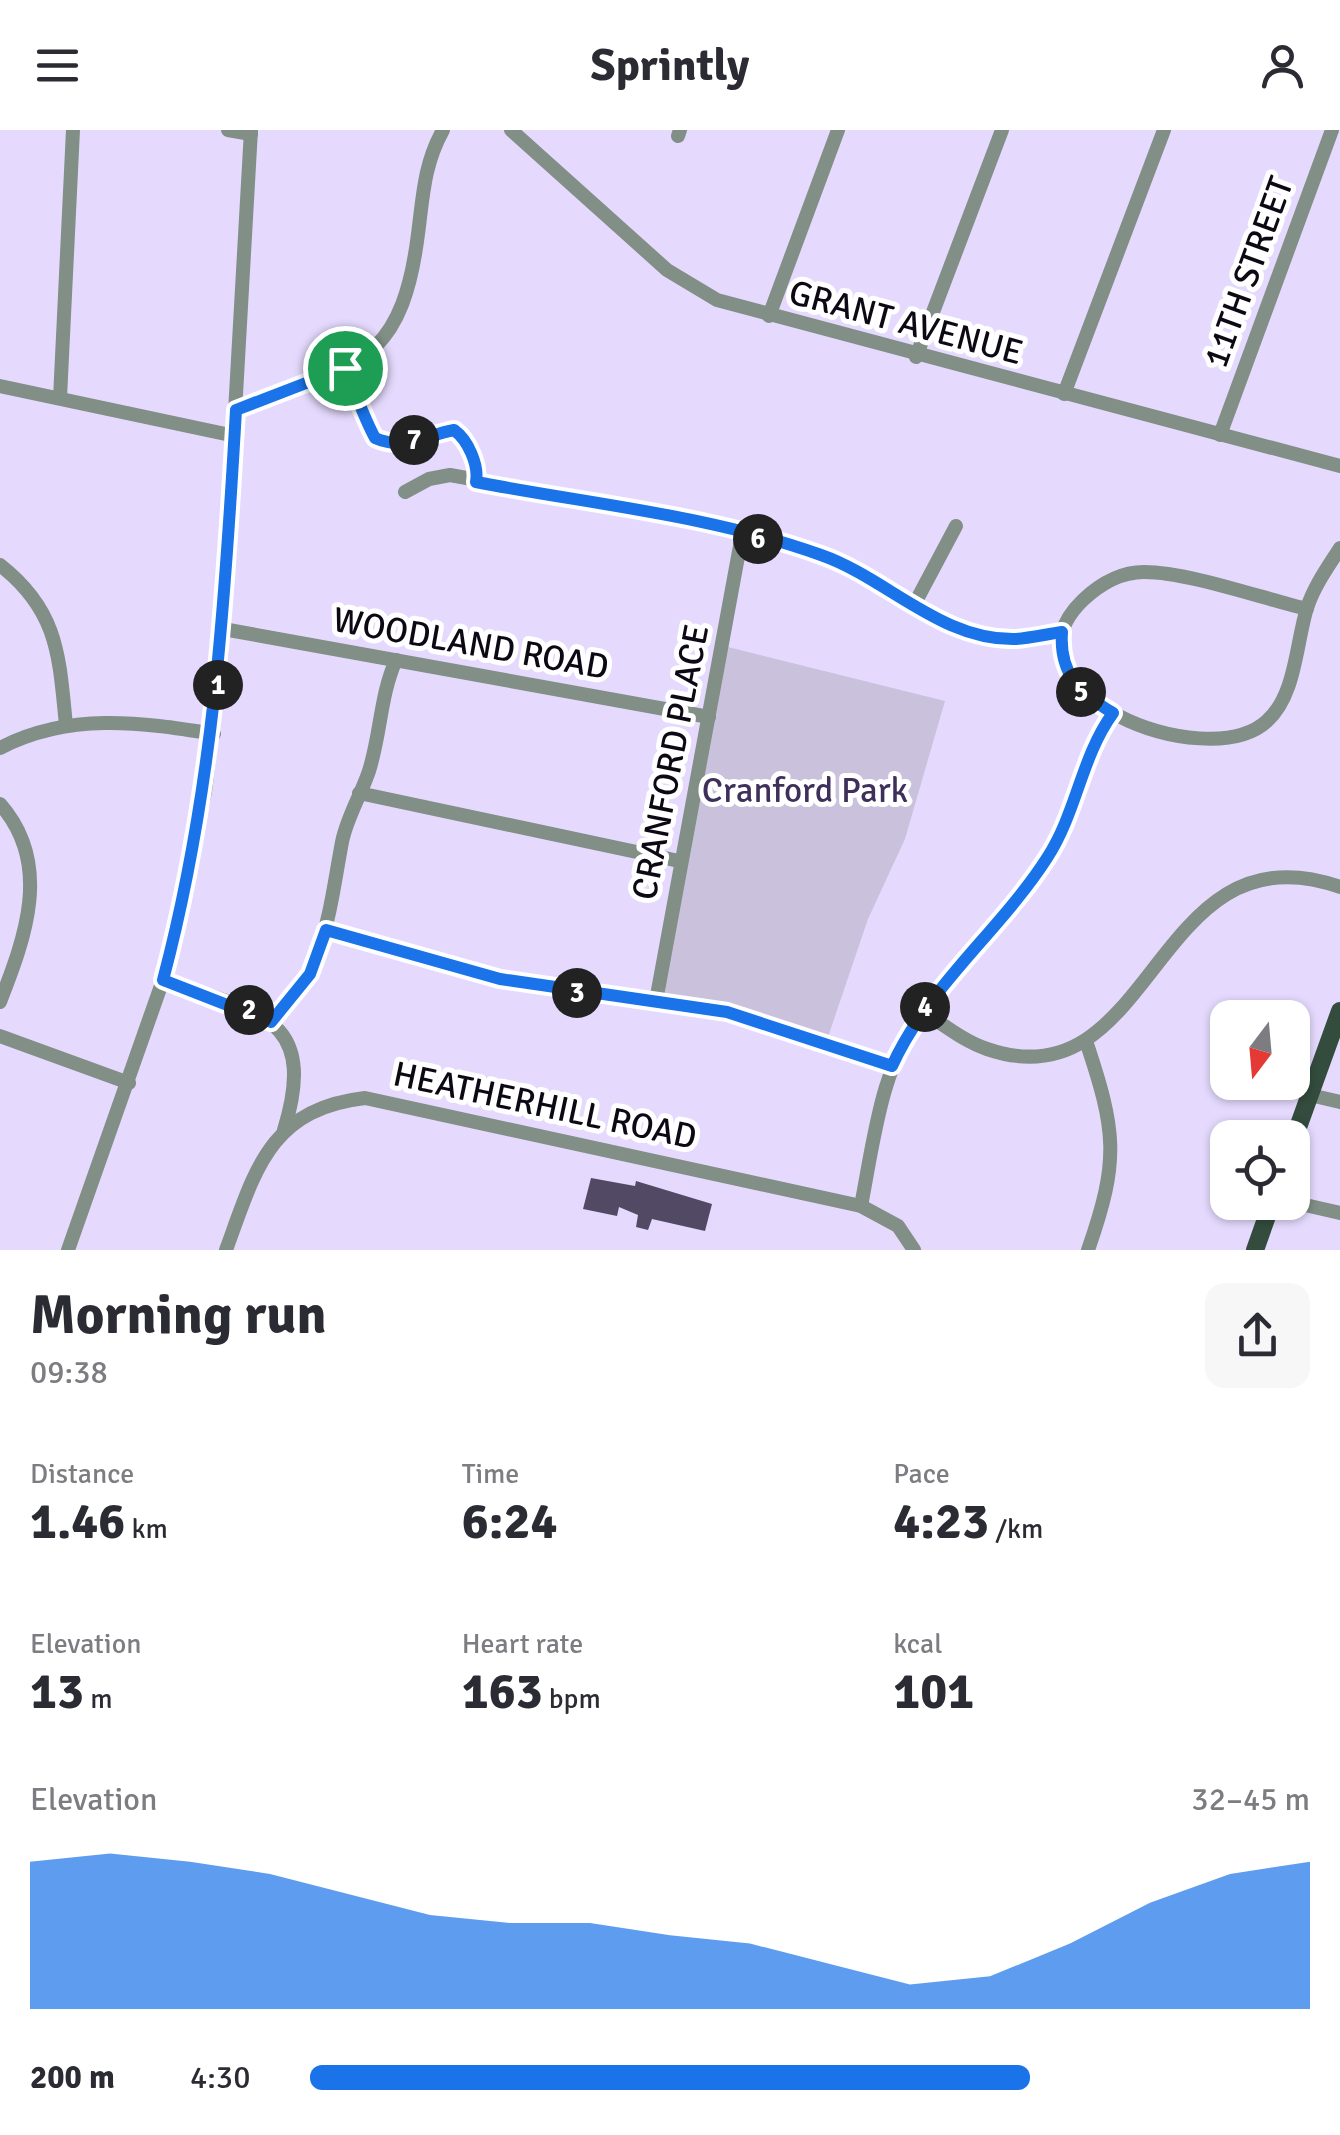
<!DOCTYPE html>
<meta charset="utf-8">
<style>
body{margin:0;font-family:Signika,sans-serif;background:#f7f7f7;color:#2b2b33;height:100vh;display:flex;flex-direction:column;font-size:38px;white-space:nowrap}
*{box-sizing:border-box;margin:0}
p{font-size:32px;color:#7c7c81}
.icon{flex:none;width:55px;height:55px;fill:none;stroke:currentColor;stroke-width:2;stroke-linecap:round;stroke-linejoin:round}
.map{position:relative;height:1120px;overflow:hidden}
.details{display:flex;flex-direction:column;background:#fff;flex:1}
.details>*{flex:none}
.needle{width:65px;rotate:196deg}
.buttons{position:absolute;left:1210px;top:870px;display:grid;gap:20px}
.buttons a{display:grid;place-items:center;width:100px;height:100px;border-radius:20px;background:#fff;box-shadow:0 2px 8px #0004;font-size:50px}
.pin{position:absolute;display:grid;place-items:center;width:85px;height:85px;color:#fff;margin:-42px;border:5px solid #fff;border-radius:50%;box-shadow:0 2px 10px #0007}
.km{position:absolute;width:50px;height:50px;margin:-25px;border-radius:50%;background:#222;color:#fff;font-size:28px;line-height:50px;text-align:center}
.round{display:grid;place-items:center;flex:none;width:105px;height:105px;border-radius:20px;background:#f7f7f7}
.headline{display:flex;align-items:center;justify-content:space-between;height:170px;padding:0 30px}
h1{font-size:55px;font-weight:700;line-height:75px}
.stats{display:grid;grid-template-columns:repeat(3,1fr);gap:15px;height:170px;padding:10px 30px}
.stats div{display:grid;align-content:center}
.stats b{font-size:50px;font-weight:700}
.stats small{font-size:28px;font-weight:400}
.stats p{font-size:28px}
.chart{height:280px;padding:20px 30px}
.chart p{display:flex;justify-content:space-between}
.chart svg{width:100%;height:180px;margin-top:10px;fill:#1a73e8;opacity:.7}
ul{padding:0 30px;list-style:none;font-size:32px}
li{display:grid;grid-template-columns:160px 120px 1fr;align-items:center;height:75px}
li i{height:25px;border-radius:12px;background:#1a73e8}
header{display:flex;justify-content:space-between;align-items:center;height:130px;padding:0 30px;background:#fff;font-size:45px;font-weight:700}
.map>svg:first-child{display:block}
.green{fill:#cac2dd}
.building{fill:#524965}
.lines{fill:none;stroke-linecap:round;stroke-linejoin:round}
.path{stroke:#7f7890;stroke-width:2.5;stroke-dasharray:2.5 8;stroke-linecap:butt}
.minor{stroke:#818f86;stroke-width:14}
.major{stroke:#334c3d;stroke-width:18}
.route-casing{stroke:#fff;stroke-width:20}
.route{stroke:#1a73e8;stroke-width:12}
.labels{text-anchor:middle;stroke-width:10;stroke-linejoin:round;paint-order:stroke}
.street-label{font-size:35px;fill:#0d0914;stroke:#fff}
.park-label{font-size:35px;fill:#3f2f5b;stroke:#fff}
</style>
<header><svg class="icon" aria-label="menu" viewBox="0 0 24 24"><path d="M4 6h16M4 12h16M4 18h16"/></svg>Sprintly<svg class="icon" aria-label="person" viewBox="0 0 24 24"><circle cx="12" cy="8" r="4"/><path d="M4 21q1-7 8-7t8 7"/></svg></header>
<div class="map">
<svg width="1340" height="1120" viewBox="0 0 1340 1120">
<rect width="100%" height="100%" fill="#e5dafe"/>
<polygon class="green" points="724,516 945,571 905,709 868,789 826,913 656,871"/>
<polygon class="building" points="591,1048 635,1056 636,1051 712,1074 705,1101 652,1089 648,1100 636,1097 638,1085 619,1077 617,1086 583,1079"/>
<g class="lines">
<path class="path" d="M349,254L375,309C404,321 426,306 454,300L466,311L475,335"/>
<g class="minor">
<polyline points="228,0 251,4"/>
<polyline points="511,0 667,140 717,170 1340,336"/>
<polyline points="678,6 680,0"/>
<polyline points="769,186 838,0"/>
<polyline points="916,227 1002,0"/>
<polyline points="0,256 235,306"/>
<polyline points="1064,264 1164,0"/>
<polyline points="60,268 73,0"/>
<path d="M236,279C351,236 401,240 418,104C423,66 424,34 443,0"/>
<polyline points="1220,305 1332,0"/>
<polyline points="405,362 429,349 450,345 677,386 820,424 943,492 973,502 1014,509 1062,502"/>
<path d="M0,435C59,481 59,527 66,595"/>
<polyline points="914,475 956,396"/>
<path d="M1307,479C1261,468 1188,442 1144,442C1120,442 1100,454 1083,470C990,560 1206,647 1267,591C1296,565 1296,513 1307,478C1314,456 1328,437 1340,418"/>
<polyline points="223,499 709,587"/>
<path d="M0,618C69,582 140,592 214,604"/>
<polyline points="359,663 679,731"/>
<path d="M0,674C53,734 25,808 0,872"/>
<polyline points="326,800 500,849 727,883 892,936"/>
<path d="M163,850C254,882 320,883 284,1000"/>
<polyline points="656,871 742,405"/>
<path d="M922,881C943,894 963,911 987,919C1156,977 1152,691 1340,757"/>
<path d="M271,891C326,841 329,781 342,712C347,687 361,665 369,641C381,603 380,566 396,530"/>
<polyline points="0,906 129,953"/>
<path d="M1086,911C1116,1001 1120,1029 1088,1120"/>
<polyline points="1310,965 1340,972"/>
<polyline points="1292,1072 1340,1083"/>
<path d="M861,1076C874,1009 881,938 922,881C960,827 1012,784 1048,728C1077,682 1081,627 1113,583"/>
<polyline points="68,1120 163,850 205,662 221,529 251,0"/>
<path d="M226,1120C255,1041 269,979 365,968L861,1076L898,1096L914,1120"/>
</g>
<g class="major">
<polyline points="1292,1014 1340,881"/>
<polyline points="1255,1120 1272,1072"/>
</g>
</g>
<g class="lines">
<defs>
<path id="route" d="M345,238C355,261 363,286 375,308C404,321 426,305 454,300C468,310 479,335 476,352C590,374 710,385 821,425C887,448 941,511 1016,509C1031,508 1047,504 1062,502C1059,543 1079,563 1113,583C1081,627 1077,682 1047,728C1000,801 929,855 892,936L727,882L500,849L326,800L310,844L271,892L163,850C213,662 225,473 236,280Z"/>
</defs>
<use href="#route" class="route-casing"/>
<use href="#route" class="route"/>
</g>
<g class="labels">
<g class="street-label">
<text transform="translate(1248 142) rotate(-70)" y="12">11TH STREET</text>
<text transform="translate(906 192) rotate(15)" y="12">GRANT AVENUE</text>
<text transform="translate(471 513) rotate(10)" y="12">WOODLAND ROAD</text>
<text transform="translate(670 632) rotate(-79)" y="12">CRANFORD PLACE</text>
<text transform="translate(545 975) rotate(12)" y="12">HEATHERHILL ROAD</text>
</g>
<g class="park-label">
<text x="805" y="672">Cranford Park</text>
</g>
</g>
</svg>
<div class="buttons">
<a><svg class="needle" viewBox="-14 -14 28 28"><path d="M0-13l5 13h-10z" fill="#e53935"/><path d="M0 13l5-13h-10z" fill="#7c7c81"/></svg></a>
<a><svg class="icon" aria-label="locate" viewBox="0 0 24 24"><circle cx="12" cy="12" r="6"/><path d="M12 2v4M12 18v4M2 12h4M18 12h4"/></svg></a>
</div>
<div class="pin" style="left:345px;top:238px;background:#1e9e55"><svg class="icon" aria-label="arrive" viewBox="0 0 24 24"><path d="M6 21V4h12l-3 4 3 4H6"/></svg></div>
<b class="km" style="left:218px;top:555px">1</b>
<b class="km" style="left:249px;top:880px">2</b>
<b class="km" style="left:577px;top:863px">3</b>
<b class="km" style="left:925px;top:877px">4</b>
<b class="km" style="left:1081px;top:562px">5</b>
<b class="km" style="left:758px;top:409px">6</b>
<b class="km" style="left:414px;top:310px">7</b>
</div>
<section class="details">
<div class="headline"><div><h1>Morning run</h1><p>09:38</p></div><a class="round"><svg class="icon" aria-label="share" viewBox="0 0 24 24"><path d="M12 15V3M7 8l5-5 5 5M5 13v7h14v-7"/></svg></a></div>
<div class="stats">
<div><p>Distance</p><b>1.46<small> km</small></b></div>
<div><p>Time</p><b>6:24</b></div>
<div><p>Pace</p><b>4:23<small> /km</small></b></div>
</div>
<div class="stats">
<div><p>Elevation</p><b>13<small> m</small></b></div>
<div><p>Heart rate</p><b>163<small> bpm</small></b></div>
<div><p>kcal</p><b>101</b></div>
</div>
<div class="chart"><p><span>Elevation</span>32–45 m</p>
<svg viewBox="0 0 160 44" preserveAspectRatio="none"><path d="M0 44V8L10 6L20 8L30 11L40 16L50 21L60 23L70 23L80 26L90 28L100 33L110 38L120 36L130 28L140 18L150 11L160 8V44z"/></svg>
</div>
<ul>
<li><b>200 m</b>4:30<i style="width:72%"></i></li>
</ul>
</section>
